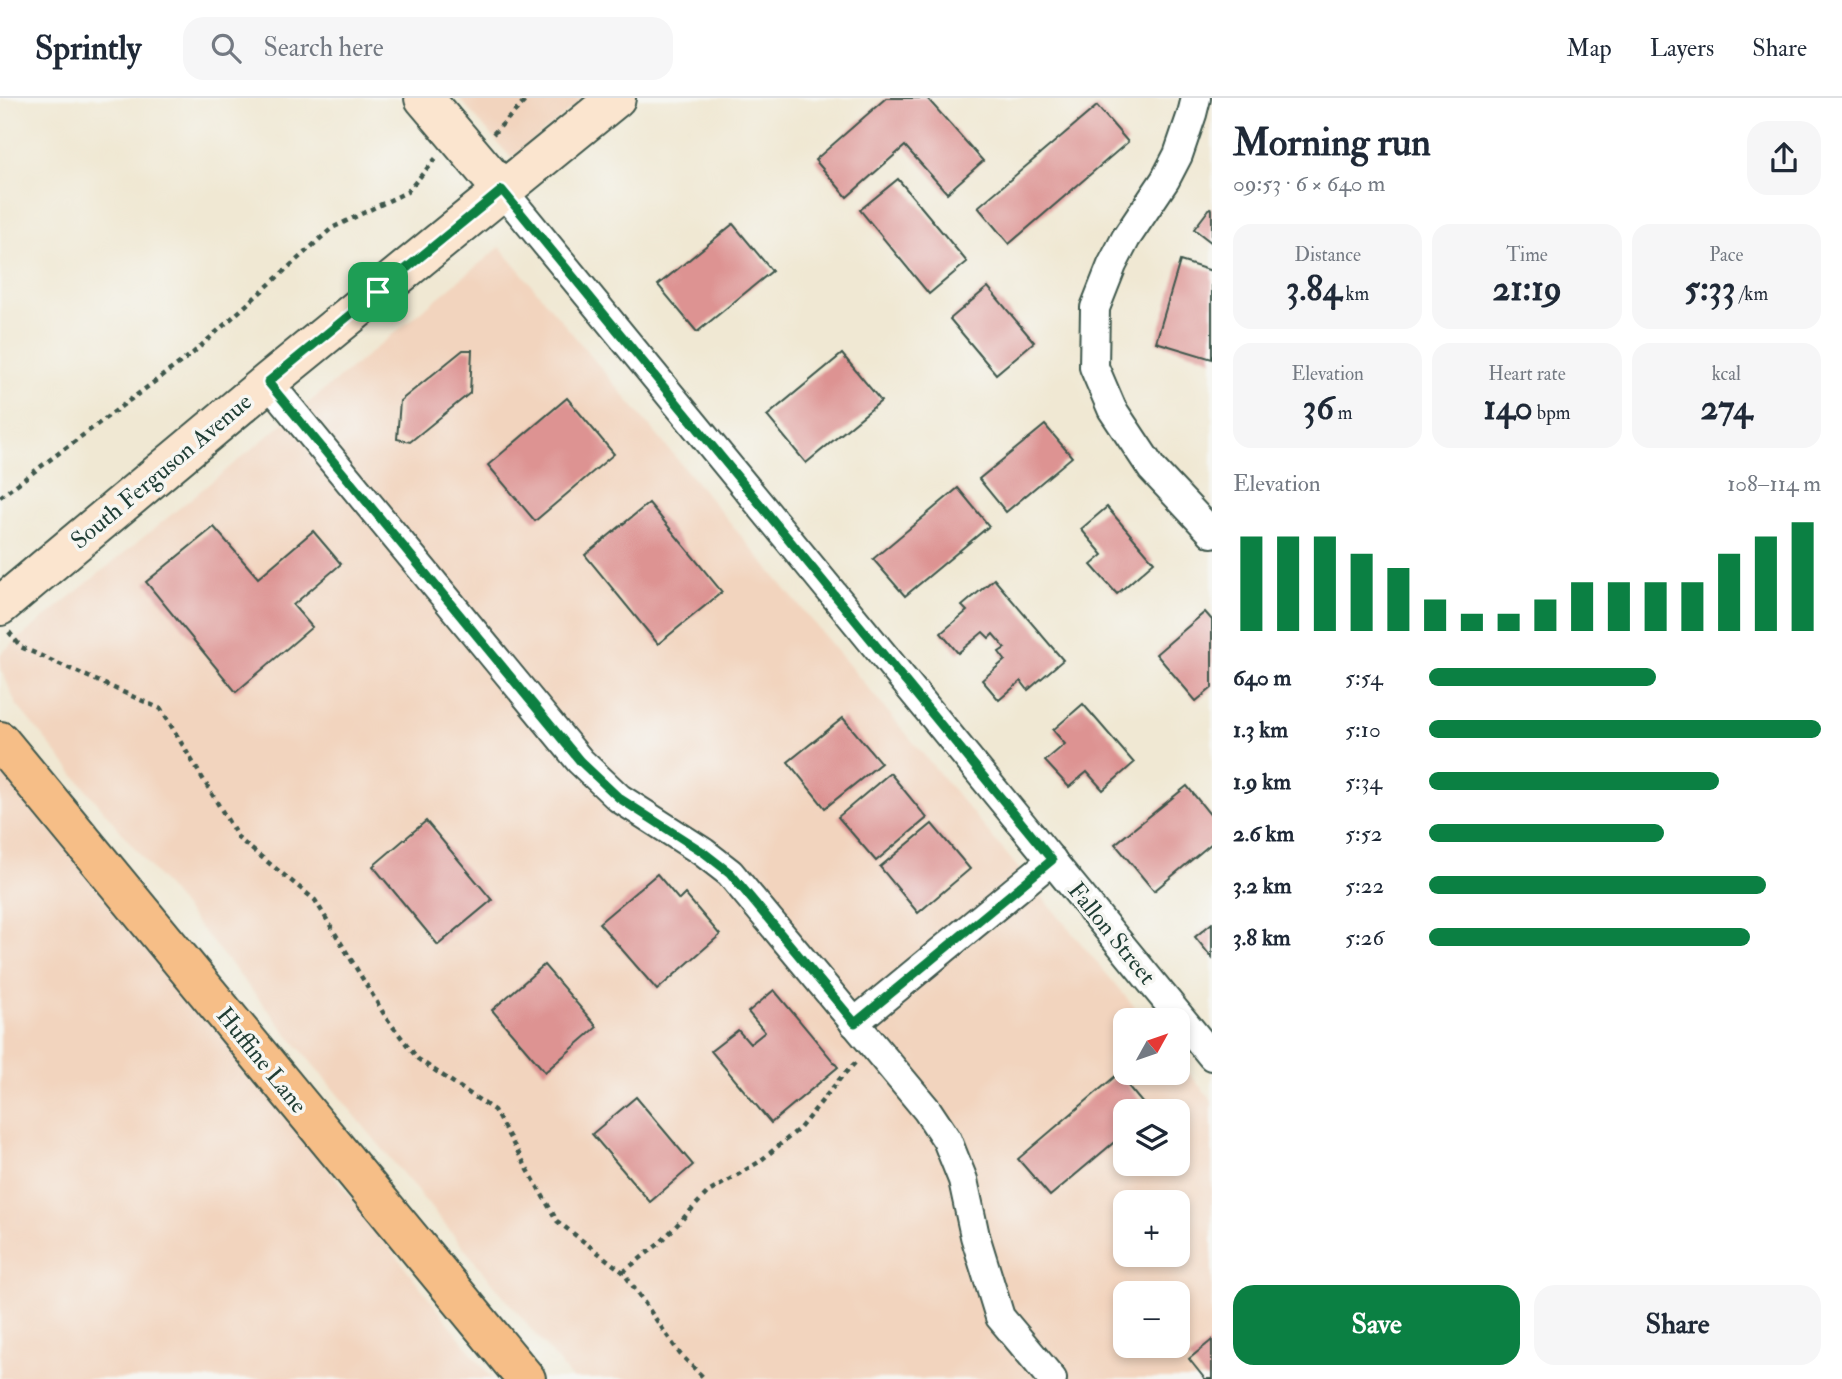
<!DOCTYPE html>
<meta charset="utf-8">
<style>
body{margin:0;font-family:"IM FELL Double Pica",serif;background:#f6f6f7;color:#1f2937;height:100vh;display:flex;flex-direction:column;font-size:26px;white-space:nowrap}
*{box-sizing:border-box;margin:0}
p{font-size:23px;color:#747a83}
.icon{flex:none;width:38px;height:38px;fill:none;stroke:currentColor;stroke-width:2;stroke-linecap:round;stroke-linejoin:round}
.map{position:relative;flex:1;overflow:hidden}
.side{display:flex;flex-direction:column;background:#fff;width:630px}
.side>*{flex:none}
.needle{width:46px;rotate:50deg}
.fabs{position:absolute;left:1113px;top:910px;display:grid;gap:14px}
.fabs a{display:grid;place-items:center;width:77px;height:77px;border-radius:14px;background:#fff;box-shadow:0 4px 10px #0003;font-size:35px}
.pin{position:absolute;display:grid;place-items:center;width:60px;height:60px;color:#fff;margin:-30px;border-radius:14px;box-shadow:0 4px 10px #0006}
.round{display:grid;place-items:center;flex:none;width:74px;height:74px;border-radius:21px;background:#f6f6f7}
.head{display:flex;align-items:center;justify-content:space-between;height:119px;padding:0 21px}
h1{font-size:38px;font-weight:800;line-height:52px}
.figures{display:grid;grid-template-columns:repeat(3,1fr);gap:10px;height:119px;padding:7px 21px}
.figures div{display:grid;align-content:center;border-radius:18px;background:#f6f6f7;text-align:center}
.figures b{font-size:35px;font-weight:800}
.figures small{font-size:19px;font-weight:400}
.figures p{font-size:19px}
.chart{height:196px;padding:14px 21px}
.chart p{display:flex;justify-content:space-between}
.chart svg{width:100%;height:126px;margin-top:7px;stroke:#0b8043;stroke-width:6}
.action{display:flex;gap:14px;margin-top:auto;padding:14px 21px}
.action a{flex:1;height:80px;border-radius:21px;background:#0b8043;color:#fff;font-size:28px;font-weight:800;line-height:80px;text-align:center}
.action a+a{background:#f6f6f7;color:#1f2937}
ul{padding:0 21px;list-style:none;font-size:23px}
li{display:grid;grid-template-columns:112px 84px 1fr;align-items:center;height:52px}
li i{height:18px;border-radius:9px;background:#0b8043}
header{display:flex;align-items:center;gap:42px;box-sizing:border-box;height:98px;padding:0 35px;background:#fff;border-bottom:2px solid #e0e1e3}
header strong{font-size:33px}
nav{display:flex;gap:38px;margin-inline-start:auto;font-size:24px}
.search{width:490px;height:63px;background:#f6f6f7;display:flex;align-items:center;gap:18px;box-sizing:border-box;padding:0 24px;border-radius:21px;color:#747a83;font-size:26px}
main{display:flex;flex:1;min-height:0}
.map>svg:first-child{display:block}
.built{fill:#f2d4be;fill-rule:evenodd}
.building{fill:#dd9392}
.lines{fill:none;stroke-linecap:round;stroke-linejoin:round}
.street-casing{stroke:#3e574c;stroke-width:32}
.secondary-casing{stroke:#3e574c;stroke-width:42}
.highway-casing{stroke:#3e574c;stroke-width:42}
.path{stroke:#3e574c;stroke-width:4.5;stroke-dasharray:5 5;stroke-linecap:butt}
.street{stroke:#fff;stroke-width:28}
.secondary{stroke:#fbe5cf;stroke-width:38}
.highway{stroke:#f6be87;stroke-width:38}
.route-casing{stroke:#fff;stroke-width:14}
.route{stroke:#0b8043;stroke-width:9}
.labels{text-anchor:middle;stroke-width:7;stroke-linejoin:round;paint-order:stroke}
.street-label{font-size:24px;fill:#1f3d34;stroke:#f6f6f2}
</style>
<header>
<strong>Sprintly</strong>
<div class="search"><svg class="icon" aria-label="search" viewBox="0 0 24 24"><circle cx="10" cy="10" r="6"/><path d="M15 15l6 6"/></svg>Search here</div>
<nav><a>Map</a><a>Layers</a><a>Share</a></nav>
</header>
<main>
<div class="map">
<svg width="1212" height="1281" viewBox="0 0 1212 1281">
<rect width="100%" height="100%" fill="#f6f6f2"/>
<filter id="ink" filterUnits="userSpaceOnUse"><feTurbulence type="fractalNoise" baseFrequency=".0143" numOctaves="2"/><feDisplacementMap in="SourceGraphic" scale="14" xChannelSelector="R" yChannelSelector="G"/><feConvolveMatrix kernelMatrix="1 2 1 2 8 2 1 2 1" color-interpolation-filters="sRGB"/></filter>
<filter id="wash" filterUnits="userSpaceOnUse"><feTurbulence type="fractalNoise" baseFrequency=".00686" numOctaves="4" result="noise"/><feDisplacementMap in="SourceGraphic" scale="28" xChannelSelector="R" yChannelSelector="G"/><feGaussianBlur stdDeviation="1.57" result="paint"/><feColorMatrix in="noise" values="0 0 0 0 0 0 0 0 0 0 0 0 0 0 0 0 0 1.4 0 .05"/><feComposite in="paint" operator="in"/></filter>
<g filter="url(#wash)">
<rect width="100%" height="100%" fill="#f0e8d3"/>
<g class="built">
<polygon points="459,0 585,0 511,60"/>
<path d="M500,149L1145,922H1125V975H1178V962L1212,1003V1281H572L16,606L0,568V556ZM1125,1013H1178V1066H1125ZM1125,1104H1178V1157H1125ZM1125,1195H1178V1248H1125Z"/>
<polygon points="0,648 492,1281 0,1281"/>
</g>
<g id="blocks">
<g class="building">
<polygon points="886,0 927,0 983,63 947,95 905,48 847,99 815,62"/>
<polygon points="1097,8 1128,44 1009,146 978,109"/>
<polygon points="898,81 967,164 929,196 860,112"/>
<polygon points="1210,110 1212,111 1212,145 1194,131"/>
<polygon points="733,126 772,173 697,234 658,187"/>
<polygon points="1180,163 1212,173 1212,261 1156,244"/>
<polygon points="988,189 1034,244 996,276 950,221"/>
<polygon points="463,252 472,252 470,295 410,344 397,341 400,303"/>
<polygon points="842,256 881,303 806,365 767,318"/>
<polygon points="567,300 614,356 535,423 488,367"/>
<polygon points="1045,327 1072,359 1006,414 979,381"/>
<polygon points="958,390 989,428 905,498 873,461"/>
<polygon points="649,405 722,494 658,546 585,457"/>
<polygon points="1107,409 1154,464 1117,496 1091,467 1103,457 1081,431"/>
<polygon points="214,429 258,480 313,433 341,466 293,507 312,529 236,594 146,484"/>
<polygon points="994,481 1063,562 1028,592 1021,583 999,602 982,582 1005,562 999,554 1005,550 993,536 989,540 983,534 958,555 941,535 967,513 962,508"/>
<polygon points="1205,514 1212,522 1212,590 1196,603 1156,556"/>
<polygon points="1083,606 1134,665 1103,692 1087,674 1069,689 1045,663 1065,646 1053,632"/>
<polygon points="843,620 881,665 825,710 788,664"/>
<polygon points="890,675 927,720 876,763 838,719"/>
<polygon points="1187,688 1212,719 1212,745 1154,793 1115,746"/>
<polygon points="426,723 492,802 438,847 373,768"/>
<polygon points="932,726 970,771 918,815 880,769"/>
<polygon points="657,776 679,802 685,796 720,837 657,892 599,825"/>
<polygon points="1212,825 1212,860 1195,839"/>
<polygon points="544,867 597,929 545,974 492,912"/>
<polygon points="774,892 838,969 771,1025 711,953 738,932 750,946 765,934 748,914"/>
<polygon points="1118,976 1149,1013 1125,1013 1125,1035 1050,1098 1018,1061"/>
<polygon points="636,999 693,1067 650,1104 592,1036"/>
<polygon points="1212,1242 1212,1281 1205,1281 1189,1261"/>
</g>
</g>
</g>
<g filter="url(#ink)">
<use href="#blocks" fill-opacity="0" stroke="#3e574c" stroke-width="2"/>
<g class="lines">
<defs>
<g id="street">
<polyline points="1196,0 1192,16 1178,57 1165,82 1126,140 1112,167 1095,210 1094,269 1112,311 1152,371 1212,435"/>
<polyline points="502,92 1212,958"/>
<polyline points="268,284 580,663 619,700 703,754 730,775 927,1012 947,1042 963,1082 975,1138 1000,1219 1052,1281"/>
<polyline points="854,925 1052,762"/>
</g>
<g id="secondary">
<polyline points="424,0 502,92"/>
<polyline points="0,508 268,284 616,0"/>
</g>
<polyline id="highway" points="0,643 526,1281"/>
</defs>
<use href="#street" class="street-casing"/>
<use href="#secondary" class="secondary-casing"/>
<use href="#highway" class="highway-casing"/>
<g class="path">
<polyline points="493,36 528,0"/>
<polyline points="0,399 193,255 332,130 407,94 436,60"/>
<polyline points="9,534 21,549 161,611 239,741 315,802 387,921 418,961 494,1012 557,1123 623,1174 680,1256 705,1281"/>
<polyline points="623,1174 660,1145 707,1095 759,1064 800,1030 843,977 855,965"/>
</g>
<use href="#street" class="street"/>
<use href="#secondary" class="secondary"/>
<use href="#highway" class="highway"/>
</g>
</g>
<g class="lines" filter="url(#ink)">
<defs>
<polygon id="route" points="502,92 1052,762 855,925 730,775 703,754 619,700 580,663 268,284"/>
</defs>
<use href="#route" class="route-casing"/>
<use href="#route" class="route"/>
</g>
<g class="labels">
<g class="street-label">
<text transform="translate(161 373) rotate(-40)" y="8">South Ferguson Avenue</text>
<text transform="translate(1112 835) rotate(51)" y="8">Fallon Street</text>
<text transform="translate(262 962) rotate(51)" y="8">Huffine Lane</text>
</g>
</g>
</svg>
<div class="fabs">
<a><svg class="needle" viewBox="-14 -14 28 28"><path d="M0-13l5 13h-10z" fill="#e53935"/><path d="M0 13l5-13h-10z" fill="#747a83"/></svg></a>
<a><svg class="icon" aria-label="layers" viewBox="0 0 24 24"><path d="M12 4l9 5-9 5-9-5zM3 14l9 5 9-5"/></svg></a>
<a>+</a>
<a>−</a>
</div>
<div class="pin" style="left:378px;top:194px;background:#1e9e55"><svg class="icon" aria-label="arrive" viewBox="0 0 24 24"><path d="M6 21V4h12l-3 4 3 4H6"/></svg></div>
</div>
<section class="side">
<div class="head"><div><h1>Morning run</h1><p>09:53 · 6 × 640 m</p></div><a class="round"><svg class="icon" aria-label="share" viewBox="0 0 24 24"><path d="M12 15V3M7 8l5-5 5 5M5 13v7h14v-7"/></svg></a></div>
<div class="figures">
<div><p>Distance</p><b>3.84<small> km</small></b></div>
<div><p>Time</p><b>21:19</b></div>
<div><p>Pace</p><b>5:33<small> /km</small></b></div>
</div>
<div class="figures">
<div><p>Elevation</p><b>36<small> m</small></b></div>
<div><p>Heart rate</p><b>140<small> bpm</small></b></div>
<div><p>kcal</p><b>274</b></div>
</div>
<div class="chart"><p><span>Elevation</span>108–114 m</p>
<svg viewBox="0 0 160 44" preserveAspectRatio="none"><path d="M5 44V11M15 44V11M25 44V11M35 44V17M45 44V22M55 44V33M65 44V38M75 44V38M85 44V33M95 44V27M105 44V27M115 44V27M125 44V27M135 44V17M145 44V11M155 44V6"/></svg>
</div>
<ul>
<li><b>640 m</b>5:54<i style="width:58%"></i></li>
<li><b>1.3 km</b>5:10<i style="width:100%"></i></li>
<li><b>1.9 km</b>5:34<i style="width:74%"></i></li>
<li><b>2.6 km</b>5:52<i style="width:60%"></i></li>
<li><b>3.2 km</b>5:22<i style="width:86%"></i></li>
<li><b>3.8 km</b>5:26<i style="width:82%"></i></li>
</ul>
<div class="action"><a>Save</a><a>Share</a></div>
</section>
</main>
